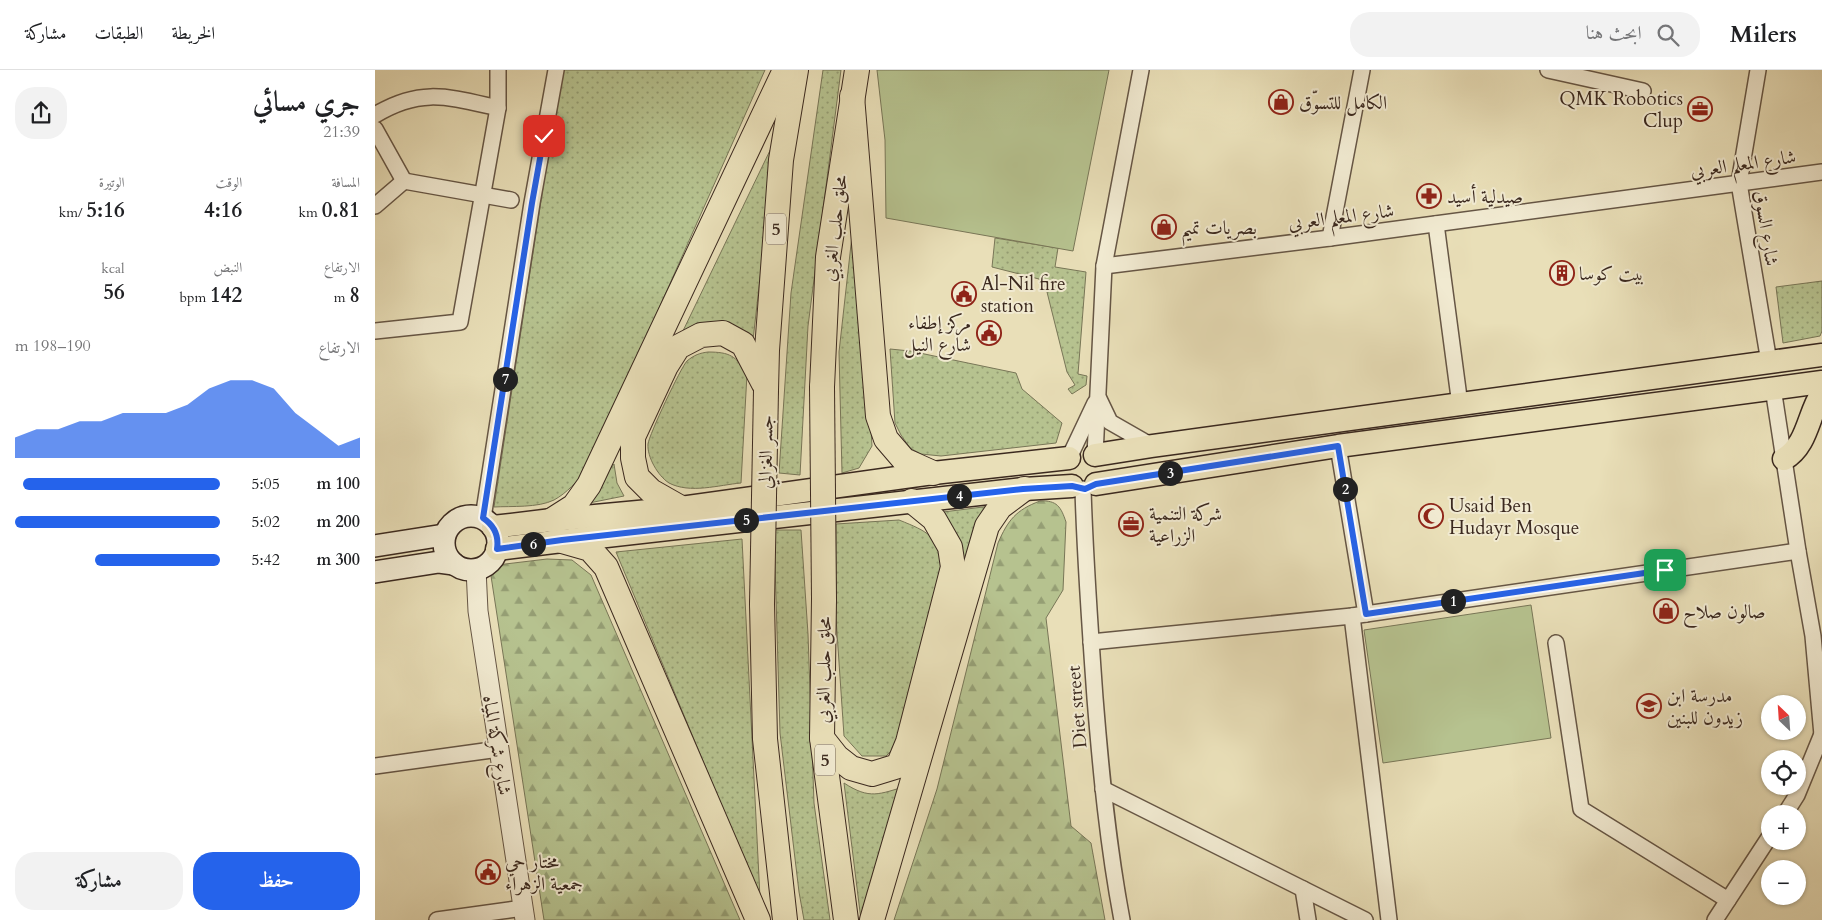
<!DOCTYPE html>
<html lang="ar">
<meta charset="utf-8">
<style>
body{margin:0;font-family:Cardo,Amiri,serif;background:#f2f2f2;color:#202124;direction:rtl;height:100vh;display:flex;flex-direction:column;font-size:19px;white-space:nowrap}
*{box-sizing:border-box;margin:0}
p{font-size:16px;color:#757577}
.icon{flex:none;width:28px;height:28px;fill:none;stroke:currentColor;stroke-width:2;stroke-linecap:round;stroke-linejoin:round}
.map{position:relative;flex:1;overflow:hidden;direction:ltr}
.sheet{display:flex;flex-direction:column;background:#fff;width:375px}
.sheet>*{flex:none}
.needle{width:32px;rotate:335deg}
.fabs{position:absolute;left:1386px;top:625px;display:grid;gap:10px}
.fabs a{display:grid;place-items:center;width:45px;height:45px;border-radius:50%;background:#fff;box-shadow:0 1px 4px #0004;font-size:25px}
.pin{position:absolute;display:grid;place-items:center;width:42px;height:42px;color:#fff;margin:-21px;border-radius:10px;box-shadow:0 2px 8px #0006}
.km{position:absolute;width:25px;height:25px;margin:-12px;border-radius:50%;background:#222;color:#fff;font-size:14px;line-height:25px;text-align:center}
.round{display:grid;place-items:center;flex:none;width:52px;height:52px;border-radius:20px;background:#f2f2f2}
.head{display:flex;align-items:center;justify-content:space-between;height:85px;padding:0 15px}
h1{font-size:28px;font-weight:600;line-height:38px}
.metrics{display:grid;grid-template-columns:repeat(3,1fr);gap:8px;height:85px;padding:5px 15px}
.metrics div{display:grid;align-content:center}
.metrics b{font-size:21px;font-weight:600}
.metrics small{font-size:14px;font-weight:400}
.metrics p{font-size:14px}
.chart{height:140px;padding:10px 15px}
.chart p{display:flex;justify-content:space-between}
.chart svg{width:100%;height:90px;margin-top:5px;fill:#2563eb;opacity:.7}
.cta{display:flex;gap:10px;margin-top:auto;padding:10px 15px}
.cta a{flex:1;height:58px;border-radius:20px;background:#2563eb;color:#fff;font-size:20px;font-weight:600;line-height:58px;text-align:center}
.cta a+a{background:#f2f2f2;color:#202124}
ul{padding:0 15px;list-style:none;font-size:16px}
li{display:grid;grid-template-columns:80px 60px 1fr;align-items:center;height:38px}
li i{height:12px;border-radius:6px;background:#2563eb}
header{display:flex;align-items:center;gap:30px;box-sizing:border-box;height:70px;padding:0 25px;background:#fff;border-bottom:1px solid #e0e0e0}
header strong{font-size:24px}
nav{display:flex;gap:28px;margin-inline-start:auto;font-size:18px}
.search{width:350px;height:45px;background:#f2f2f2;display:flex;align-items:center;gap:12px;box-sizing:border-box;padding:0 18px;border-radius:20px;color:#757577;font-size:19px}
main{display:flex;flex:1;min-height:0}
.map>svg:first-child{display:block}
.grass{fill:url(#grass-dots);stroke:#787657}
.forest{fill:url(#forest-firs);stroke:#787657}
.park{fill:#b6c28f;stroke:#787657}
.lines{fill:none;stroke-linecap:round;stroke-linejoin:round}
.minor-casing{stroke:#665645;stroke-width:18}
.tertiary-casing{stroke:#665645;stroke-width:21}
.secondary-casing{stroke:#3b291f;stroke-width:24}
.primary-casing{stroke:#3b291f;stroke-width:25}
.trunk-casing{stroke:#3b291f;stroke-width:26}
.minor{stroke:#f1ead1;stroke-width:15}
.tertiary{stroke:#f1ead1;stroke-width:19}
.secondary{stroke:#f1ead1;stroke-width:21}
.primary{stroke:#e9dfb8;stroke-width:22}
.trunk{stroke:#e9dfb8;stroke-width:24}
.trunk-bridge-casing{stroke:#3b291f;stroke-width:26;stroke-linecap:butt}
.trunk-bridge{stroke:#e9dfb8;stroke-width:24}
.route-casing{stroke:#fff;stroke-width:10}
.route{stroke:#2563eb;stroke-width:6}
.labels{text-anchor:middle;stroke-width:4;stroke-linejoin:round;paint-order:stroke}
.shield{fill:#f1ead1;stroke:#726354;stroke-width:1}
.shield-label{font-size:18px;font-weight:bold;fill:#3b291f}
.poi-label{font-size:19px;fill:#3b291f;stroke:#f1ead1;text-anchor:start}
.street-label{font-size:19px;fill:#3b291f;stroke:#f1ead1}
</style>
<header>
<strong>Milers</strong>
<div class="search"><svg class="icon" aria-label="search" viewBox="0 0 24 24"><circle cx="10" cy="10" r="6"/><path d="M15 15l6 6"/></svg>ابحث هنا</div>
<nav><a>الخريطة</a><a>الطبقات</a><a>مشاركة</a></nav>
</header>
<main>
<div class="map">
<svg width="1447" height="850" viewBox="0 0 1447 850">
<defs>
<pattern id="grass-dots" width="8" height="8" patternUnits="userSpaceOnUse" patternTransform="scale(1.25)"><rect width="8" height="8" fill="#b6c28f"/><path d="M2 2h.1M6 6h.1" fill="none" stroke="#959e74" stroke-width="1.8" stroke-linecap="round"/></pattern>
<pattern id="forest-firs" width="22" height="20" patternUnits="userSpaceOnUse" patternTransform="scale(1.25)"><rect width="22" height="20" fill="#b6c28f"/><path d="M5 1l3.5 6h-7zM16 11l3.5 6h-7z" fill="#959e74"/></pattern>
</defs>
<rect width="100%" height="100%" fill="#e9dfb8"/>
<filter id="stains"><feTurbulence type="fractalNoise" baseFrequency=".004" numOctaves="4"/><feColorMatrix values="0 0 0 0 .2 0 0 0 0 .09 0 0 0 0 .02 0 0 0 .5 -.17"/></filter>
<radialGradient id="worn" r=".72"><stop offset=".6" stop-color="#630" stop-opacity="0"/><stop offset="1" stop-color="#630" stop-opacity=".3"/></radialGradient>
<g class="grass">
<path d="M186,0H390L212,400C202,411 192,423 179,430C163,438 136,436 119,437Z"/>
<polygon points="448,0 466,0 433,256 425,405 404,403 416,223"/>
<polygon points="401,68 378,270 306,265"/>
<polygon points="482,121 497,376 484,398 467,403 464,282"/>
<polygon points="620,168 683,178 680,197 711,202 703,304 712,306 711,315 697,324 693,319 700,315 692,302 671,218 664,209 617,197"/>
<polygon points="1447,211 1447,261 1445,266 1408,273 1401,217"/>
<polygon points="515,279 535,281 641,303 647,319 687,353 681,373 566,386 546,384 535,378 526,365 520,353"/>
<path d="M333,282C355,282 361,286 372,304L366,413C344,415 315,424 294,413C283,406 272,387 273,374C274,365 306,297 312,291C319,285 325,283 333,282Z"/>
<polygon points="239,394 242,413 249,426 209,434"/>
<polygon points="616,436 603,450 595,472 590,494 584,474 560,443"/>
<path d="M524,450C554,462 560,465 573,496L521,676L511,686H487L469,666L461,548V454Z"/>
<polygon points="399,460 426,460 433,564 439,733 455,850 429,850 424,822 405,663"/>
<polygon points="367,469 385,828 241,482"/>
<path d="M469,713C495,730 504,724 532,716L486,850Z"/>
</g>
<g class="forest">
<path d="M665,431C682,430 686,437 691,452L688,520L671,548L696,756L716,773L730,850H519L562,719L623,473C633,450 641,440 665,431Z"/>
<polygon points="172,489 197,490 216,505 365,850 169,850 116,506 122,495"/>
</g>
<g class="park">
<polygon points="502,0 734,0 698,181 511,148 510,70"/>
<polygon points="1156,535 1176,668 1008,693 989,560"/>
</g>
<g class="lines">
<defs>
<g id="minor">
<polyline points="1173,0 1268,21"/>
<polyline points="1383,0 1364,113 1394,292"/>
<path d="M0,45C46,17 74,27 123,38"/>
<polyline points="0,59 29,111"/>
<polyline points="29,111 136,130"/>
<polyline points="0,136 29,111"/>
<polyline points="1061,154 1085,335"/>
<polyline points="955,168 987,0"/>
<polyline points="729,196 955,168 1447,102"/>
<polyline points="0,261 85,252 123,38 123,0"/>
<polyline points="1398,318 1423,481 1438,566 1447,665"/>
<polyline points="724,329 735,352 777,376"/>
<polyline points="963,376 991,544"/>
<polyline points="720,385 729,196 766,0"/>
<polyline points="694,388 720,333"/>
<path d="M708,419C710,489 715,558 720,628C726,703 733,776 747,850"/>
<polyline points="108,448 157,133 181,0"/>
<polyline points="977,546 1014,850"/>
<polyline points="716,572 977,546 1423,481"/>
<polyline points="1181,573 1206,739 1353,830"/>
<polyline points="0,696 124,679"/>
<polyline points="728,719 990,850"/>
<polyline points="1410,744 1422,725 1447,664"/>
<polyline points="928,819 933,850"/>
<polyline points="62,850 148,838"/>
<polyline points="1340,850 1395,766"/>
</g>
<polyline id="tertiary" points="101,499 103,541 150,850"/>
<g id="secondary">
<circle cx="96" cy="473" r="27"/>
<polyline points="0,476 69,465"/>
<polyline points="0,502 64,492 79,494"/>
</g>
<g id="primary">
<polyline points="720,385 777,376 1447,285"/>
<path d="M1409,389C1433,375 1433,344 1447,323"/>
<polyline points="721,414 963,376 1447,312"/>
<polyline points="118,457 177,450 306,438 558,403 694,388"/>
<polyline points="122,479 187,471 649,419 697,416"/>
</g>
<g id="trunk">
<polyline points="477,26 503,346 511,369 529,390 558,403"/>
<polyline points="447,317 453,187 482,0"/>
<polyline points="391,320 392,280 406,90 421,0"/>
<polyline points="306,438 276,421 262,407 258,388 258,367 291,296 303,277 326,265 348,263 368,274 390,316"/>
<polyline points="177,450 199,436 214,415 410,0"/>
<polyline points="187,471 215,479 231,497 383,850"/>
<polyline points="449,529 447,668 471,850"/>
<polyline points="387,534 390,669 410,850"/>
<polyline points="447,668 462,687 476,698 497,704 523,696 533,672 578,497 575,477 559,449 537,431"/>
<polyline points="497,850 612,456 625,437 649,419"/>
</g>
</defs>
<use href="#minor" class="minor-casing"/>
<use href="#tertiary" class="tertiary-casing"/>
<use href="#secondary" class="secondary-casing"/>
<use href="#primary" class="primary-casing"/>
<use href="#trunk" class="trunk-casing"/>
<use href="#minor" class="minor"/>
<use href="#tertiary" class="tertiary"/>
<use href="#secondary" class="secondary"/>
<use href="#primary" class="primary"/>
<use href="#trunk" class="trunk"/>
<defs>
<g id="trunk-bridge">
<polyline points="447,317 449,529"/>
<polyline points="387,534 391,320"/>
</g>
</defs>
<use href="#trunk-bridge" class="trunk-bridge-casing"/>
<use href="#trunk-bridge" class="trunk-bridge"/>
</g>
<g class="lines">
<defs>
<path id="route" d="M169,66L157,133L108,448C120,456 124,466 122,479L187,470L648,419L697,416L710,419L721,414L963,376L991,544L1290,500"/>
</defs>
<use href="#route" class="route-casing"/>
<use href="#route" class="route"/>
</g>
<defs>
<symbol id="shop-ring" viewBox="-11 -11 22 22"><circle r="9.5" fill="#f1ead1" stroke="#8f2418" stroke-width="1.5"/><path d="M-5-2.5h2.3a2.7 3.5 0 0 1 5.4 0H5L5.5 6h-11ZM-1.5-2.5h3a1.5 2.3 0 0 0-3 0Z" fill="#8f2418"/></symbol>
<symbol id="office-ring" viewBox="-11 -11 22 22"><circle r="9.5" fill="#f1ead1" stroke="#8f2418" stroke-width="1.5"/><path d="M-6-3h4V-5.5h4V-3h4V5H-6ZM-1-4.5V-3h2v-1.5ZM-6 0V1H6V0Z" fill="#8f2418"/></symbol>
<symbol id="pharmacy-ring" viewBox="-11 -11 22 22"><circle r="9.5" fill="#f1ead1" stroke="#8f2418" stroke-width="1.5"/><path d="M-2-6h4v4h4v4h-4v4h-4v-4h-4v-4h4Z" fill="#8f2418"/></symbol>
<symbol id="building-ring" viewBox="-11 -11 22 22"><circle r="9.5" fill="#f1ead1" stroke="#8f2418" stroke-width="1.5"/><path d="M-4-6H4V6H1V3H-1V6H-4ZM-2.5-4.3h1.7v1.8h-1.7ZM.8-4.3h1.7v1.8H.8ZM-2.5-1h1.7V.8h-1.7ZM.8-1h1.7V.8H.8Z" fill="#8f2418"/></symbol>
<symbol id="civic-ring" viewBox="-11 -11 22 22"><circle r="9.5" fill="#f1ead1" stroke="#8f2418" stroke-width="1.5"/><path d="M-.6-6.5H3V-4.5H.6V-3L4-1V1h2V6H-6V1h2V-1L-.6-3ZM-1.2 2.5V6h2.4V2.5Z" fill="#8f2418"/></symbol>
<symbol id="mosque-ring" viewBox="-11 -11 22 22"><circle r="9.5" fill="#f1ead1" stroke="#8f2418" stroke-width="1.5"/><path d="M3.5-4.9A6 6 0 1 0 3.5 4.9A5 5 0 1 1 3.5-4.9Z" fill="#8f2418"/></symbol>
<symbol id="school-ring" viewBox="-11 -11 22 22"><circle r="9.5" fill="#f1ead1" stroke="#8f2418" stroke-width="1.5"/><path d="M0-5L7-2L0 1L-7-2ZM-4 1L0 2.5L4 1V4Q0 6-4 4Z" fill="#8f2418"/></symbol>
</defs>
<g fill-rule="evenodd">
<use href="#shop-ring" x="892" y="18" width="28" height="28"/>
<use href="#office-ring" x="1311" y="25" width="28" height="28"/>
<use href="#pharmacy-ring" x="1040" y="112" width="28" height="28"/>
<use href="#shop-ring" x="775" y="143" width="28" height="28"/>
<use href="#building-ring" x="1173" y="189" width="28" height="28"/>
<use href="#civic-ring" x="575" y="210" width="28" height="28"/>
<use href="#civic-ring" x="600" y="249" width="28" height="28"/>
<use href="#mosque-ring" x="1042" y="432" width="28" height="28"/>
<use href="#office-ring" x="742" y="440" width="28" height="28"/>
<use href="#shop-ring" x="1277" y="527" width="28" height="28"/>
<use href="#school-ring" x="1260" y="622" width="28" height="28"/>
<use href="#civic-ring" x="99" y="788" width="28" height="28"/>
</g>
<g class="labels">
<g class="shield">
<rect x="391" y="143.5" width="20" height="31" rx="4"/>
<rect x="440" y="674.5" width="20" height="31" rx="4"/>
</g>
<g class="shield-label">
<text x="401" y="165">5</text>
<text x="450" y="696">5</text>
</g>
<g class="poi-label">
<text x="1308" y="35" text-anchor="end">QMK Robotics<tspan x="1308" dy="22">Clup</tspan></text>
<text x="924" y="39">الكامل للتسوّق</text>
<text x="1072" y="133">صيدلية أسيد</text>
<text x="806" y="164">بصريات تميم</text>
<text x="1204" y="210">بيت كوسا</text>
<text x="606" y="220">Al-Nil fire<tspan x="606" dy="22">station</tspan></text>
<text x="596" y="259" text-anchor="end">مركز إطفاء<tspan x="596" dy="22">شارع النيل</tspan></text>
<text x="1074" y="442">Usaid Ben<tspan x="1074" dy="22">Hudayr Mosque</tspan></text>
<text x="774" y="450">شركة التنمية<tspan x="774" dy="22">الزراعية</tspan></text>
<text x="1308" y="548">صالون صلاح</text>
<text x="1292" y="632">مدرسة ابن<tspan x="1292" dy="22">زيدون للبنين</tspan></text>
<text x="130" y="798">مختار حي<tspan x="130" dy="22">جمعية الزهراء</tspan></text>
</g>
<g class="street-label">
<text transform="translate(1368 93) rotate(-8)" y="7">شارع المعلم العربي</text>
<text transform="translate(966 146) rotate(-7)" y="7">شارع المعلم العربي</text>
<text transform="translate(459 158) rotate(-83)" y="7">محلق حلب الغربي</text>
<text transform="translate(1392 158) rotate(81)" y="7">شارع السوق</text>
<text transform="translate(390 382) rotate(-89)" y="7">جسر الغزالي</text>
<text transform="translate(448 600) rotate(-89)" y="7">محلق حلب الغربي</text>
<text transform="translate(701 637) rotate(-95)" y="7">Diet street</text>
<text transform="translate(123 675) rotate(81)" y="7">شارع شركة المياه</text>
</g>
</g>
<rect width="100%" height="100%" filter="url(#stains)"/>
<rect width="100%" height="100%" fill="url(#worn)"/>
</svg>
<div class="fabs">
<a><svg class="needle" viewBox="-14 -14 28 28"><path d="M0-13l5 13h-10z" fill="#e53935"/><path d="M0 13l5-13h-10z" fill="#757577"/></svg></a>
<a><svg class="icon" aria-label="locate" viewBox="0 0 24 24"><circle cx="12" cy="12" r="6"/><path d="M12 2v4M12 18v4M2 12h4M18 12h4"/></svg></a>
<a>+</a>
<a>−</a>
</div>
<div class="pin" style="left:1290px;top:500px;background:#1e9e55"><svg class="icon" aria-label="arrive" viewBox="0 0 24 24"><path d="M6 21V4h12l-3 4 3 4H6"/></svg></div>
<div class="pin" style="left:169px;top:66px;background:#d93025"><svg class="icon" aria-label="check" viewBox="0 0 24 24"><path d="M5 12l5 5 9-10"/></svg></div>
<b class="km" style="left:1078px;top:531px">1</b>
<b class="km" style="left:970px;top:419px">2</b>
<b class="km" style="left:795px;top:403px">3</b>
<b class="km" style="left:584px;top:426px">4</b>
<b class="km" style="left:371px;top:450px">5</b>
<b class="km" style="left:158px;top:474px">6</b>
<b class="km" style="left:130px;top:309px">7</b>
</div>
<section class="sheet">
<div class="head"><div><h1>جري مسائي</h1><p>21:39</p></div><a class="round"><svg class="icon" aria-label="share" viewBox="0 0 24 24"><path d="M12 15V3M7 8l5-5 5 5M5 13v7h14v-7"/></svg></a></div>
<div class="metrics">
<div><p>المسافة</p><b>0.81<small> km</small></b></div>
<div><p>الوقت</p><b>4:16</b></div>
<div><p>الوتيرة</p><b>5:16<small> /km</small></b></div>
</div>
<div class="metrics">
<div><p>الارتفاع</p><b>8<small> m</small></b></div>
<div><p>النبض</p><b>142<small> bpm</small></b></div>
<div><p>kcal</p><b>56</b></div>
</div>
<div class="chart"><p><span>الارتفاع</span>190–198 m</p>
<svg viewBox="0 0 160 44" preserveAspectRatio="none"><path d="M0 44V34L10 30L20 30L30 26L40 26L50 22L60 22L70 22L80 18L90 10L100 6L110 6L120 10L130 22L140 30L150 38L160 34V44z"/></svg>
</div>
<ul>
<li><b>100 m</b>5:05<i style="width:96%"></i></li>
<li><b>200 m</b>5:02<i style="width:100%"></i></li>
<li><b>300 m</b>5:42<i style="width:61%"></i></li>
</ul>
<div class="cta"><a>حفظ</a><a>مشاركة</a></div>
</section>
</main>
